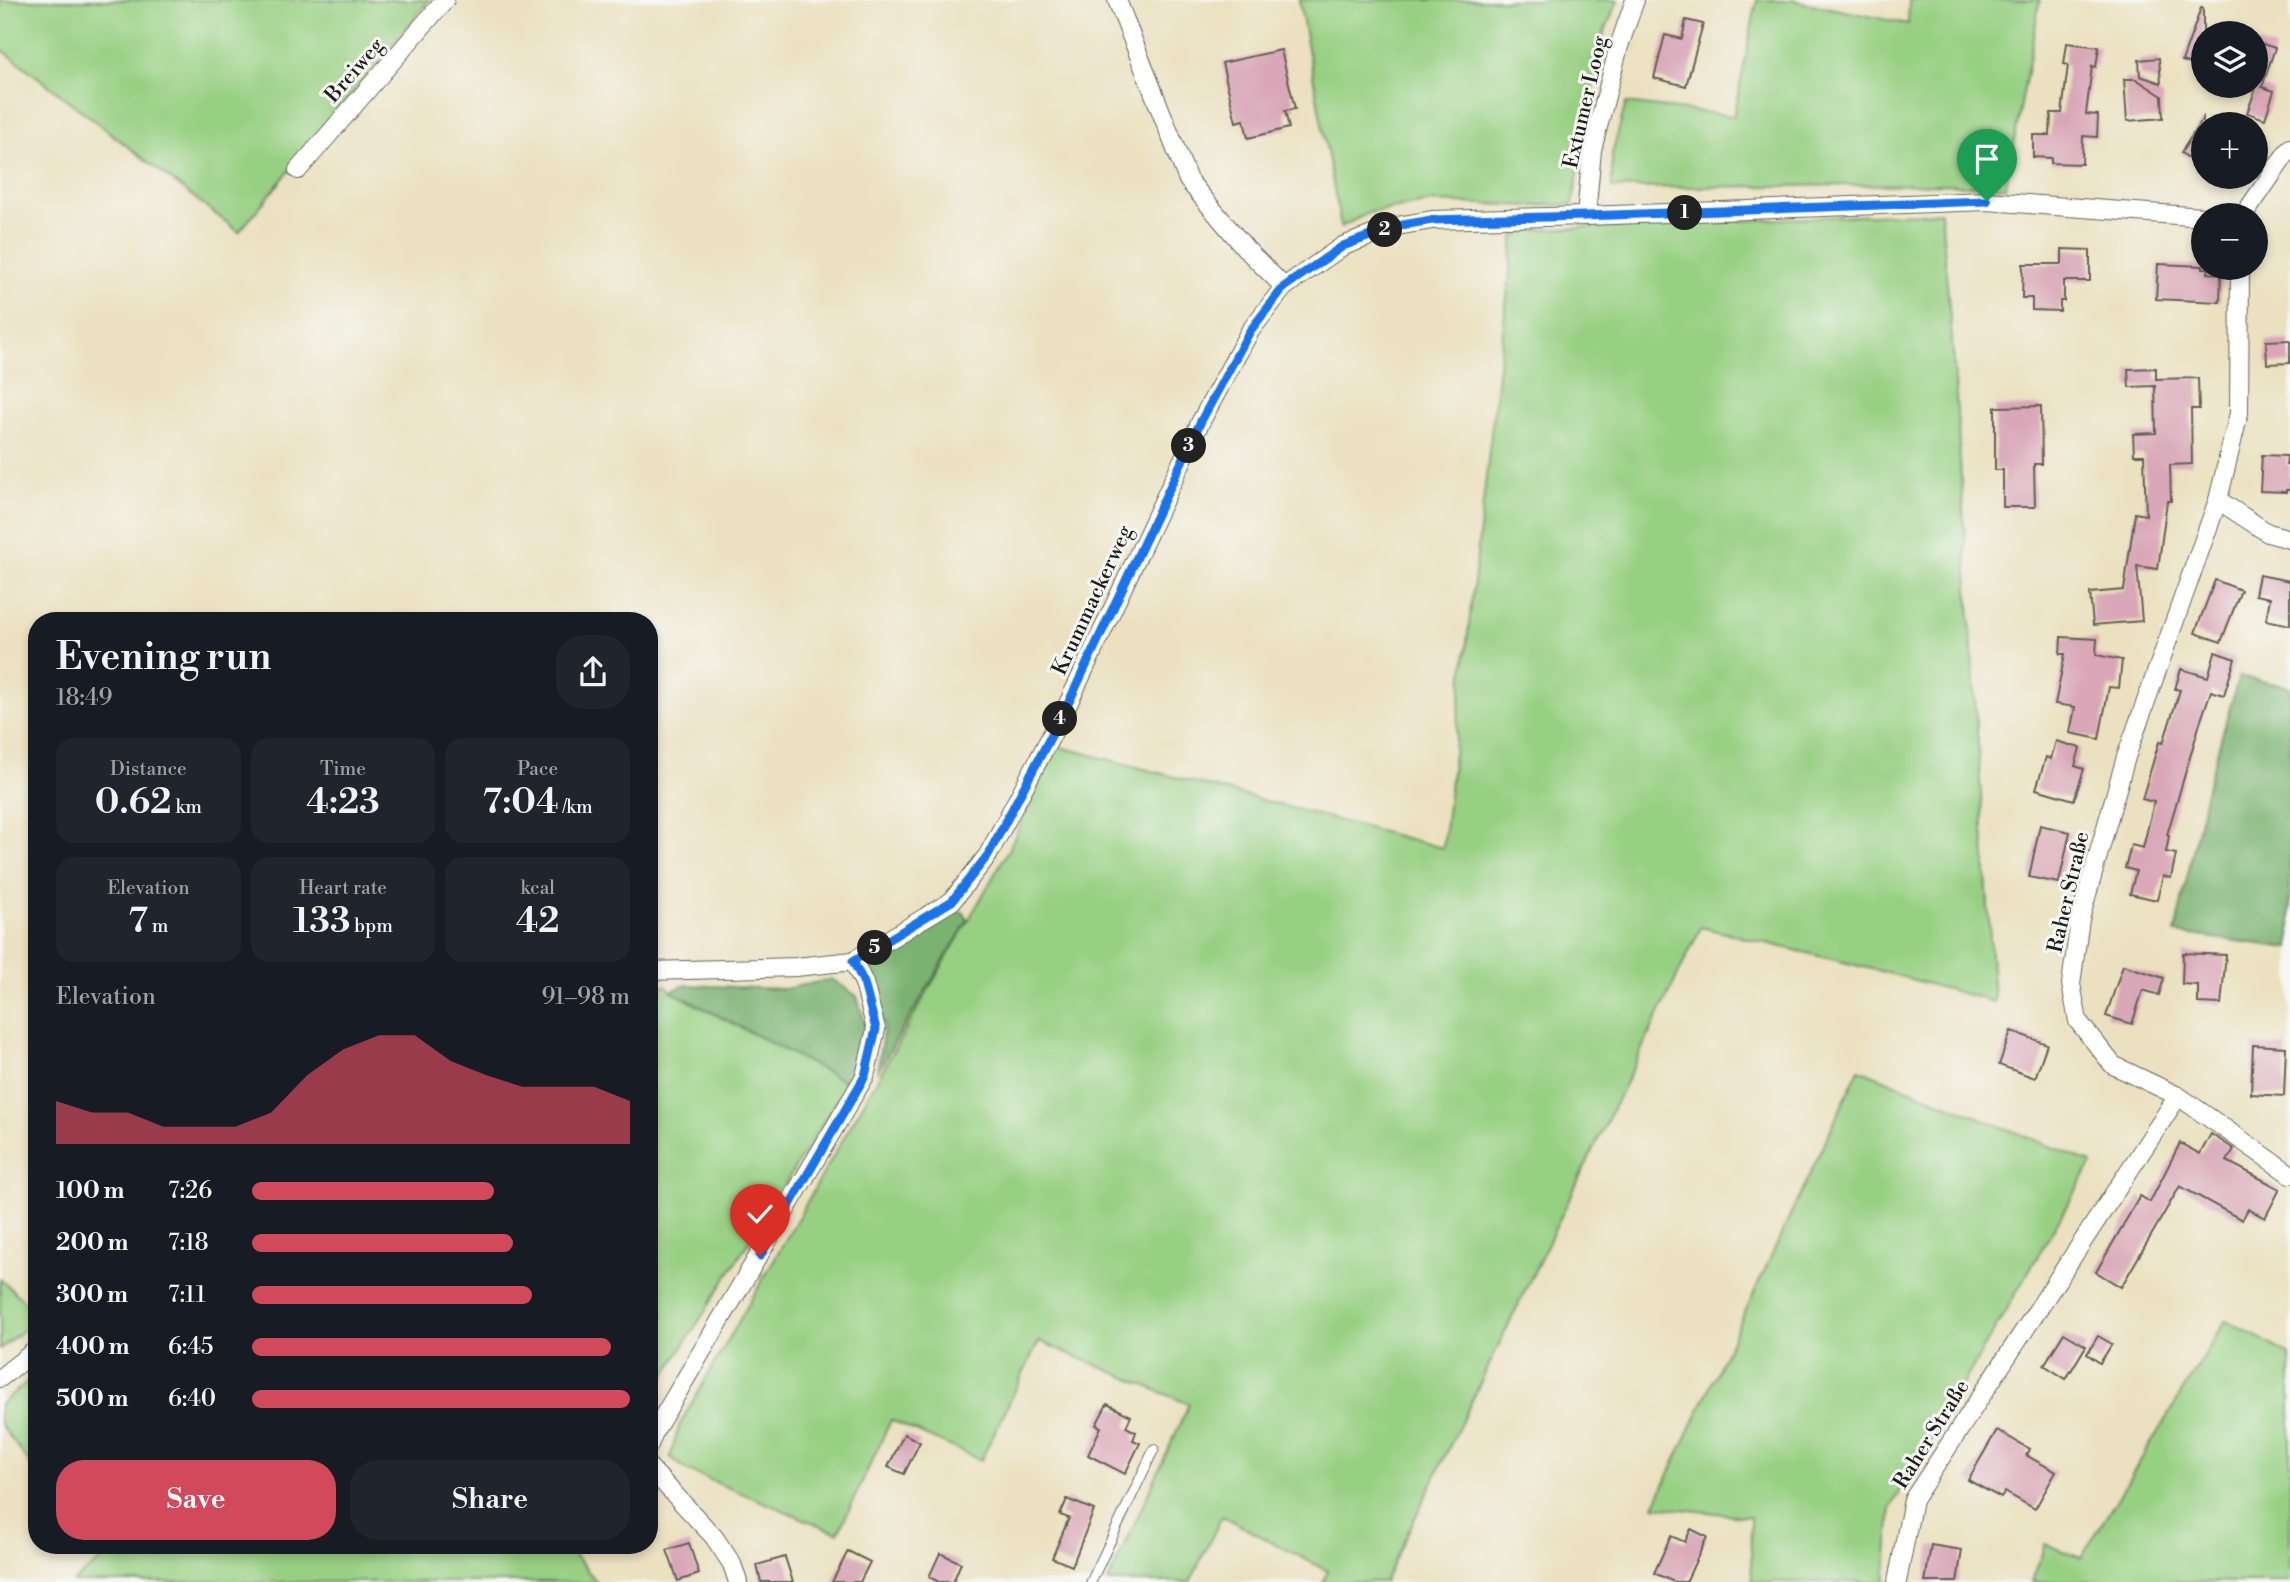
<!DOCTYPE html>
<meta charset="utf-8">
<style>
body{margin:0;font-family:"Libre Bodoni",serif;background:#20242c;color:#f1f3f6;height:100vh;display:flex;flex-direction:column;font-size:26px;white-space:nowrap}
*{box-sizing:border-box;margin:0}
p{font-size:23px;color:#9ea1a6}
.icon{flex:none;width:38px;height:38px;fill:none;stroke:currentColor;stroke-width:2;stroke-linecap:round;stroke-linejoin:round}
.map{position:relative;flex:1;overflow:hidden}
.details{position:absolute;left:28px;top:612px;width:630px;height:942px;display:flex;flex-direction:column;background:#171b24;border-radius:28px;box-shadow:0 4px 10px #0003}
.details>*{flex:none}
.buttons{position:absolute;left:2191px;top:21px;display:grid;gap:14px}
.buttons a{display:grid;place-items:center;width:77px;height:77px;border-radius:50%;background:#171b24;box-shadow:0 4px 10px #0003;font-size:35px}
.pin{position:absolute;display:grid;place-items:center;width:60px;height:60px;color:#fff;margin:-72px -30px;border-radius:50% 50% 50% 0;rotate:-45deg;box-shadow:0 0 7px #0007}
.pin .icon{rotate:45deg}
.km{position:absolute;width:35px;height:35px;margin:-18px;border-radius:50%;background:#222;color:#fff;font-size:19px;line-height:35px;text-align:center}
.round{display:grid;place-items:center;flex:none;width:74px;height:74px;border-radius:28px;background:#20242c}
.headline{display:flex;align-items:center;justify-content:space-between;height:119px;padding:0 28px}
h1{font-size:38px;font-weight:600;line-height:52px}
.metrics{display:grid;grid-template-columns:repeat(3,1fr);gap:10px;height:119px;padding:7px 28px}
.metrics div{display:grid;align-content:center;border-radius:18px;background:#20242c;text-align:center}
.metrics b{font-size:35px;font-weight:600}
.metrics small{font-size:19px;font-weight:400}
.metrics p{font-size:19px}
.chart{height:196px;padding:14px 28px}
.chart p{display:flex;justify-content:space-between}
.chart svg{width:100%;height:126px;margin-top:7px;fill:#d1495b;opacity:.7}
.cta{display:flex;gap:14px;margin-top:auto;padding:14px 28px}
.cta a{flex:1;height:80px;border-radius:28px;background:#d1495b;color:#fff;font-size:28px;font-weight:600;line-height:80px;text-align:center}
.cta a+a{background:#20242c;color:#f1f3f6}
ul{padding:0 28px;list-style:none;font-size:23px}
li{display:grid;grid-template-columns:112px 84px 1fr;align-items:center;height:52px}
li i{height:18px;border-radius:9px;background:#d1495b}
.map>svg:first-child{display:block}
.green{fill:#98d083;stroke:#5a7650;stroke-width:2}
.forest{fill:#7ab271;stroke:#4b6746;stroke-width:2}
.building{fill:#d9a7b8}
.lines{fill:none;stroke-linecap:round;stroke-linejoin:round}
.service-casing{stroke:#646155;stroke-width:11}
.minor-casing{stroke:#646155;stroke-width:20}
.service{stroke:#fff;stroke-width:9}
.minor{stroke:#fff;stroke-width:18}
.route-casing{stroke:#fff;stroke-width:14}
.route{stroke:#1a73e8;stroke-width:9}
.labels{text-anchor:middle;stroke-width:6;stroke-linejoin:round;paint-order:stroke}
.street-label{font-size:21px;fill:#1c1c1c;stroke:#f6f6f2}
</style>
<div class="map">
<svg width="2290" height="1582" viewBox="0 0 2290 1582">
<rect width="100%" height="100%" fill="#f6f6f2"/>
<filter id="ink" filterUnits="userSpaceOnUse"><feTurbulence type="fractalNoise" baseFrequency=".0143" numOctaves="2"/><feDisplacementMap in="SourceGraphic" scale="14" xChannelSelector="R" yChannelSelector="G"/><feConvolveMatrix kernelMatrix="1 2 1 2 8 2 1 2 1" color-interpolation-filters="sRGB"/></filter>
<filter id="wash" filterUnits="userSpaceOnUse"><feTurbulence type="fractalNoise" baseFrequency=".00686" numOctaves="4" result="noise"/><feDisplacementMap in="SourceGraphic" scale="28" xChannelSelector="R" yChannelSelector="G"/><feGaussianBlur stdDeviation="1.57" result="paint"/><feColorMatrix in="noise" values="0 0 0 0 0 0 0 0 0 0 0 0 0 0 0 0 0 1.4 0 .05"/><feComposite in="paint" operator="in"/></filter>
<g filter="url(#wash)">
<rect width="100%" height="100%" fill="#ebe1c0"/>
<g class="green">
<polygon points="0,0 429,0 239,232 0,48"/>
<polygon points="1299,0 1618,0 1599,45 1573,204 1532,206 1432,202 1368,213 1341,227"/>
<polygon points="1757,0 1791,0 1908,24 1909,0 2040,0 2006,187 1943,184 1612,188 1612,154 1626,103 1734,116"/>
<polygon points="1941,212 1954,365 1994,1002 1888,973 1701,927 1384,1582 1323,1582 1328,1571 1222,1516 1190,1582 1108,1582 1189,1404 1039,1341 981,1460 891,1420 838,1533 688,1471 670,1457 680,1424 1008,851 1057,746 1443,848 1514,237 1530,230"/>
<polygon points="649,986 667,986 671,991 693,1003 848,1083 649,1401"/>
<polygon points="1859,1069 2092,1163 1891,1507 1885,1582 1752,1582 1750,1517 1654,1506"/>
<polygon points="0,1279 37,1313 37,1318 0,1349"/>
<polygon points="2226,1320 2290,1355 2290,1582 2032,1582 2045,1544 2081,1558"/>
<polygon points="37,1374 37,1473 0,1424 0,1404"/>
<polygon points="91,1545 566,1545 597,1582 73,1582 101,1560"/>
</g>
<g class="forest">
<polygon points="2239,676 2290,687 2290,948 2175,933 2206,791"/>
<polygon points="949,912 963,912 968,920 877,1072 884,1026 869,967 914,940"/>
<polygon points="832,979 857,996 866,1027 860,1058 848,1083 671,991 686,985 784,989"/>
</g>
<g id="blocks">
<g class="building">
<polygon points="2201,8 2203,8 2203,68 2182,61"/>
<polygon points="1686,20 1703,24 1686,86 1654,78 1665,35 1682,39"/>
<polygon points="2256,42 2275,48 2262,87 2274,91 2265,119 2247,113 2256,88"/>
<polygon points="2067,43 2099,47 2096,67 2092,66 2086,114 2098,115 2097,137 2083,136 2082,164 2051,163 2051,158 2033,157 2033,135 2050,135 2051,113 2062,113 2068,65 2064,64"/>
<polygon points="1281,50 1295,109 1285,111 1289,128 1248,138 1244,120 1236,122 1222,63"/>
<polygon points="2159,58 2161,83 2140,76 2139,60"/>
<polygon points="2124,79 2136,79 2162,96 2163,118 2127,121"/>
<polygon points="2203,118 2203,167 2181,153"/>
<polygon points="2062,249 2090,250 2090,281 2064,281 2064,301 2060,301 2060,311 2032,310 2032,298 2022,298 2023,264 2062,264"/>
<polygon points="2158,264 2203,266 2203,268 2209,268 2208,273 2221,274 2220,302 2156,299"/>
<polygon points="2290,340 2290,363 2267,364 2266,341"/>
<polygon points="2156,368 2156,379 2198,378 2199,409 2191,409 2192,464 2170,465 2171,501 2167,501 2158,569 2137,566 2142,621 2093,625 2090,593 2124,590 2135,513 2146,515 2144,455 2134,455 2133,434 2156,433 2155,386 2129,387 2128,369"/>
<polygon points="2041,406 2042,464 2034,464 2035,507 2003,507 2003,470 1995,470 1995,407"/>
<polygon points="2262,455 2287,456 2286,465 2290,465 2290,490 2286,490 2286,492 2260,491"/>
<polygon points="2259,575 2290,581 2290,625 2266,620 2270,598 2255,595"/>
<polygon points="2215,580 2241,590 2221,642 2195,633"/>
<polygon points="2061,637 2097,639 2096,655 2122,660 2119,688 2109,687 2099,739 2070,733 2075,707 2055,704 2065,654 2060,654"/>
<polygon points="2215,652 2235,659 2224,695 2211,691 2200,723 2167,835 2169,836 2166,852 2176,854 2171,878 2163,876 2157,900 2130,894 2136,871 2125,868 2131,845 2143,848 2154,802 2142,799 2159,742 2163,743 2180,690 2175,689 2181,669 2208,677"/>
<polygon points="2056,741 2080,748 2075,766 2084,769 2074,800 2036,789 2046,757 2051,759"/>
<polygon points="2040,825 2070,832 2059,883 2029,877"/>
<polygon points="2183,953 2226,955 2221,1004 2198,1003 2198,985 2182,984"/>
<polygon points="2123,965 2164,978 2159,995 2143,990 2132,1024 2106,1016"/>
<polygon points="2011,1031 2047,1044 2035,1078 1999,1065"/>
<polygon points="2253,1045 2286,1047 2284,1096 2251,1094"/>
<polygon points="2211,1134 2234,1149 2227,1161 2280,1189 2265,1218 2248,1209 2242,1220 2180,1186 2121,1287 2096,1272 2140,1196 2150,1202 2180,1143 2200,1154"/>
<polygon points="2064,1333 2086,1346 2066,1379 2044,1365"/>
<polygon points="2098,1336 2112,1344 2100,1363 2087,1354"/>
<polygon points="1107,1404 1131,1416 1126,1427 1136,1432 1133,1440 1140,1443 1125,1474 1088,1455 1101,1427 1096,1425"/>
<polygon points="1997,1430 2029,1449 2026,1455 2056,1472 2035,1509 2005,1492 2001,1498 1968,1480"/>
<polygon points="904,1434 920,1442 904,1474 888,1467"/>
<polygon points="1067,1499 1094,1510 1072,1566 1052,1558 1069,1518 1060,1515"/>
<polygon points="1691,1529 1707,1537 1686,1582 1674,1582 1654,1573 1671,1536 1685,1542"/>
<polygon points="689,1543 699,1574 678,1581 667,1550"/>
<polygon points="1931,1545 1962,1550 1957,1582 1925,1582"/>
<polygon points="848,1551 870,1562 860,1582 832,1582"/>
<polygon points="940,1553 961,1563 953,1582 939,1582 929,1577"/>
<polygon points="785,1557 793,1582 761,1582 757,1565"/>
</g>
</g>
</g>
<g filter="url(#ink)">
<use href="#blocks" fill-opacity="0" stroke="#646155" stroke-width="2"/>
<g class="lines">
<defs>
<polyline id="service" points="1091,1582 1154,1449"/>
<g id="minor">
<polyline points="1117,0 1188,180 1246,249 1284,287"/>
<polyline points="298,170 445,0"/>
<polyline points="2244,215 2290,148"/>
<polyline points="1586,216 1592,150 1619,46 1635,0"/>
<polyline points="2240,268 2239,413 2218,500 2126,757 2080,919 2071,984 2078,1021 2113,1065 2178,1096 2290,1174"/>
<polyline points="2218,500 2268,533 2290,539"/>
<polyline points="649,971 796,967 853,961 952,901 988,855 1068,704 1201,421 1250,331 1284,287 1343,246 1397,226 1432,220 1586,216 1987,201 2203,217"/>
<polyline points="0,1378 37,1349"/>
<polyline points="649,1445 654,1432 865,1076 876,1029 864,983 853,961"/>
<polyline points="649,1467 714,1537 732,1564 738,1582"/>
<polyline points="1897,1582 1913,1500 2178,1096"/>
</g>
</defs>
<use href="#service" class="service-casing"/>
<use href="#minor" class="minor-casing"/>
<use href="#service" class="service"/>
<use href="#minor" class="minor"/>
</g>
</g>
<g class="lines" filter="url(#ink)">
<defs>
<polyline id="route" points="760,1256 865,1076 876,1029 864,983 853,961 952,901 988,855 1068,704 1201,421 1250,331 1284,287 1343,246 1397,226 1432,220 1586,216 1987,201"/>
</defs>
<use href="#route" class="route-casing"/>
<use href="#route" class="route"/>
</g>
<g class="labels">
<g class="street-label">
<text transform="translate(354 70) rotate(-49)" y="7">Breiweg</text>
<text transform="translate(1585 102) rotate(-77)" y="7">Extumer Loog</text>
<text transform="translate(1092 600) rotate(-65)" y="7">Krummackerweg</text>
<text transform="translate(2068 892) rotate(-77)" y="7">Raher Straße</text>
<text transform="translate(1931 1434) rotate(-58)" y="7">Raher Straße</text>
</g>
</g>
</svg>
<div class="buttons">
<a><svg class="icon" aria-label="layers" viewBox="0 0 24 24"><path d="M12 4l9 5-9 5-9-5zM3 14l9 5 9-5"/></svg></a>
<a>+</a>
<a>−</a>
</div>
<div class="pin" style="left:1987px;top:201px;background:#1e9e55"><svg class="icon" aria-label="arrive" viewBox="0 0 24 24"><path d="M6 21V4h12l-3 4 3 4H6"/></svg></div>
<div class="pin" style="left:760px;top:1256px;background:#d93025"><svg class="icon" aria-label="check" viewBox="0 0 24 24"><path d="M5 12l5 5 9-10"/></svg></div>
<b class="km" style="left:1685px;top:213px">1</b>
<b class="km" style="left:1385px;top:230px">2</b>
<b class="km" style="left:1189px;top:446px">3</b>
<b class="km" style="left:1060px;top:719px">4</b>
<b class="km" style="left:875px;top:948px">5</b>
<section class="details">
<div class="headline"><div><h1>Evening run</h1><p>18:49</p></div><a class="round"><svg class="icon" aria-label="share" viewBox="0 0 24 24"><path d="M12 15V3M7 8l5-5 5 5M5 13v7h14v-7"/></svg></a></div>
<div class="metrics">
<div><p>Distance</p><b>0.62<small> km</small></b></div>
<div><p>Time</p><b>4:23</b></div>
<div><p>Pace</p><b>7:04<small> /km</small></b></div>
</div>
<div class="metrics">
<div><p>Elevation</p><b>7<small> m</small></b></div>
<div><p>Heart rate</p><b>133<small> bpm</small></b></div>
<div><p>kcal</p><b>42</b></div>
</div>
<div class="chart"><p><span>Elevation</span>91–98 m</p>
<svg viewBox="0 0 160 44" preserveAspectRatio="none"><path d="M0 44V29L10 33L20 33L30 38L40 38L50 38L60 33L70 20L80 11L90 6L100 6L110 15L120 20L130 24L140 24L150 24L160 29V44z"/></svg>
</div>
<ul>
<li><b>100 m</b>7:26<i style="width:64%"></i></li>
<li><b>200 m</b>7:18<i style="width:69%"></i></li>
<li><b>300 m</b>7:11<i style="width:74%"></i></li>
<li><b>400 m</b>6:45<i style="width:95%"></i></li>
<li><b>500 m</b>6:40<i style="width:100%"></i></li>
</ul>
<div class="cta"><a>Save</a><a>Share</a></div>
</section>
</div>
